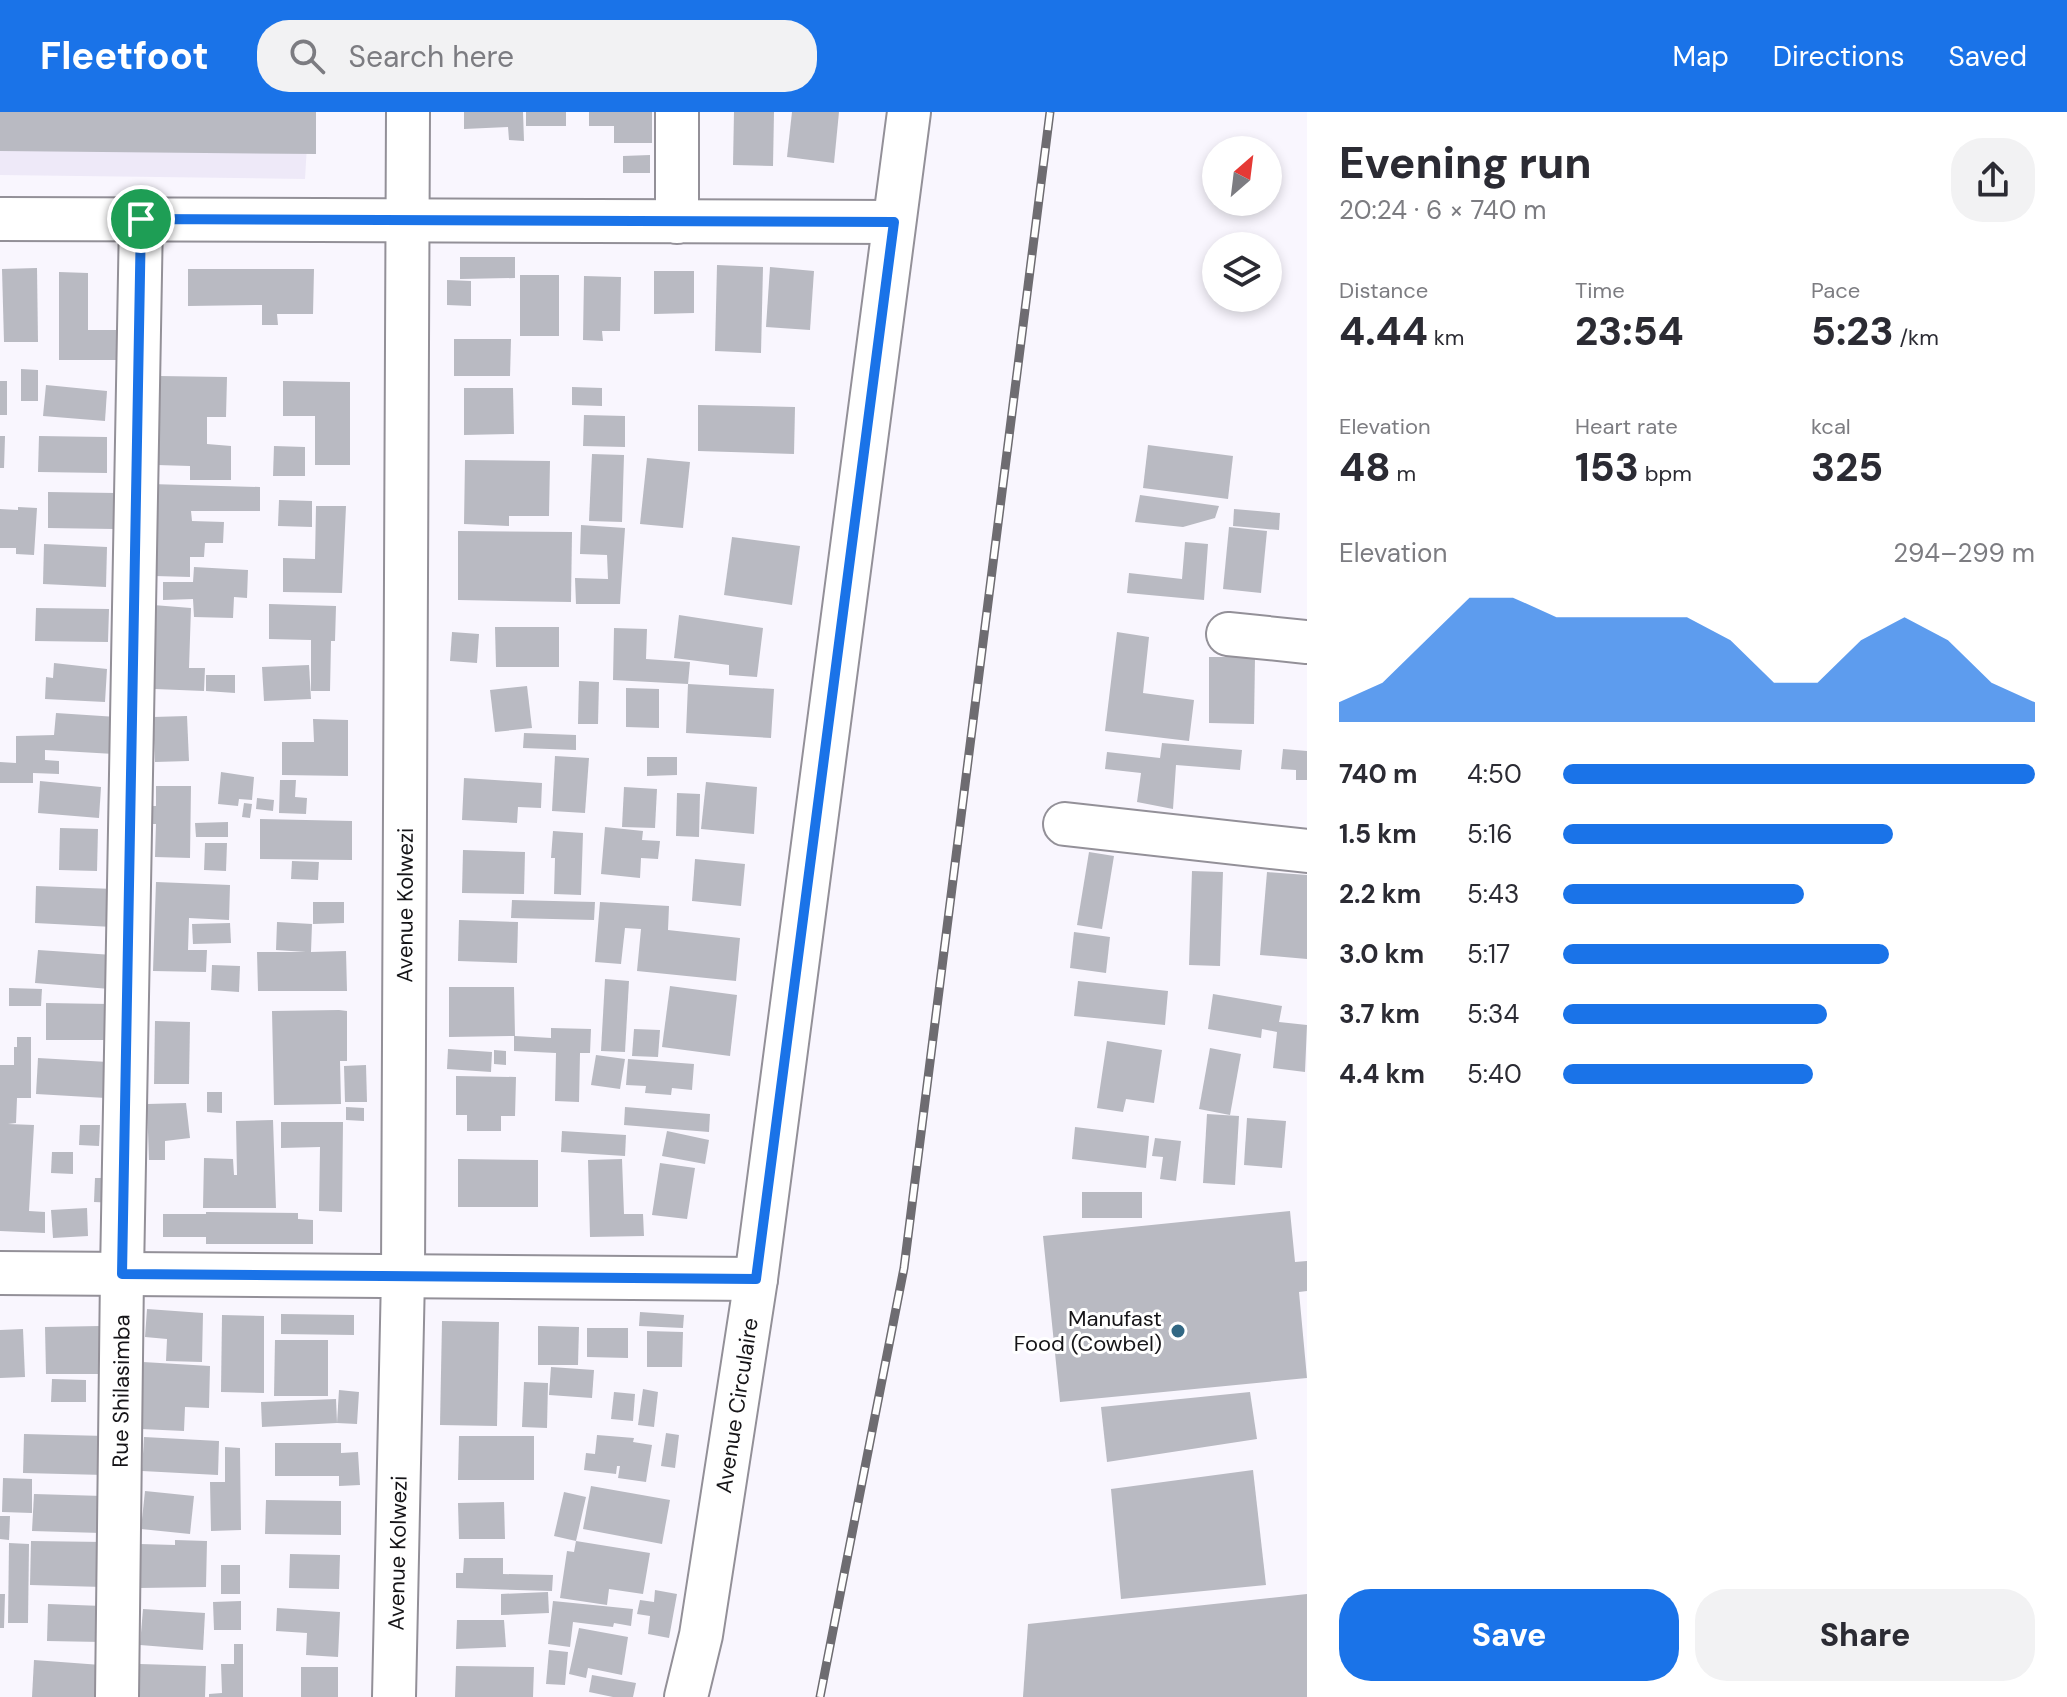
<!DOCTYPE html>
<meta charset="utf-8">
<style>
body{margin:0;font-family:"DM Sans",sans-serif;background:#f2f2f3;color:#2b2b33;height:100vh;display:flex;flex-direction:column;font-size:30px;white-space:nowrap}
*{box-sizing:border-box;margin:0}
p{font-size:26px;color:#7c7c81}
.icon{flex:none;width:44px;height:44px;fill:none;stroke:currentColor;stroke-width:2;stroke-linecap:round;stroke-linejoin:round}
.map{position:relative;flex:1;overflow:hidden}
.details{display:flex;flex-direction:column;background:#fff;width:760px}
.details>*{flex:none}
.needle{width:52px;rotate:28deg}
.buttons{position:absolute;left:1202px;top:24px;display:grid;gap:16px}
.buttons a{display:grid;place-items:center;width:80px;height:80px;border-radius:50%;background:#fff;box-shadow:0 4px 12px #0003;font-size:40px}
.pin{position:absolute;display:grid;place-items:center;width:68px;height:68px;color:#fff;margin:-34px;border:4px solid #fff;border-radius:50%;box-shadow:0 2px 8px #0007}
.round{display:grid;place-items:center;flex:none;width:84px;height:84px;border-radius:32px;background:#f2f2f3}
.head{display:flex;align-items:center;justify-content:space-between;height:136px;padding:0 32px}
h1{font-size:44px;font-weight:800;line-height:60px}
.metrics{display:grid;grid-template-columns:repeat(3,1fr);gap:12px;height:136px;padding:8px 32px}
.metrics div{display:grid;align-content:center}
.metrics b{font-size:40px;font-weight:800}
.metrics small{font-size:22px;font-weight:400}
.metrics p{font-size:22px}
.chart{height:224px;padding:16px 32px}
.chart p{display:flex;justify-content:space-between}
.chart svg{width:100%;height:144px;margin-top:8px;fill:#1a73e8;opacity:.7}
.button{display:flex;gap:16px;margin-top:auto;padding:16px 32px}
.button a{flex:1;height:92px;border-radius:32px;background:#1a73e8;color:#fff;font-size:32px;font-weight:800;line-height:92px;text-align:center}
.button a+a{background:#f2f2f3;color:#2b2b33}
ul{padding:0 32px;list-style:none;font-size:26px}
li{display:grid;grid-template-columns:128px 96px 1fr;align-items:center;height:60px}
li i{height:20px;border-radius:10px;background:#1a73e8}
header{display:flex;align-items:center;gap:48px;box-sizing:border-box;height:112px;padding:0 40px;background:#1a73e8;color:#fff}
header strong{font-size:38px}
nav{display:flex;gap:44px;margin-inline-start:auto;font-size:28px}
.search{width:560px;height:72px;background:#f2f2f3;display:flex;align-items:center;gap:20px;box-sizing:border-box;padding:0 28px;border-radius:32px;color:#7c7c81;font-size:30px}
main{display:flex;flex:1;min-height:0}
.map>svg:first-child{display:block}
.built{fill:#eee9f8}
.building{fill:#b9bac2}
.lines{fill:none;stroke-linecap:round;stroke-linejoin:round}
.minor-casing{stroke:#939098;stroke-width:46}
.minor{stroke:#fff;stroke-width:42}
.rail-casing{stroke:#6e6c71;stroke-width:9}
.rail{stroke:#fff;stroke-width:6;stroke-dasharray:18;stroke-linecap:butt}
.route-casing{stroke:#fff;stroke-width:16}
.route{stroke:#1a73e8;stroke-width:10}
.poi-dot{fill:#316783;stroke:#fff;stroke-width:3}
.labels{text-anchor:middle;stroke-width:6;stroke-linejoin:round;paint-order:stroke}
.street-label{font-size:22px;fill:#161518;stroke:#fff}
.poi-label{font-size:22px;fill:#161518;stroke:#fff;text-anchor:end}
</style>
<header>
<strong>Fleetfoot</strong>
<div class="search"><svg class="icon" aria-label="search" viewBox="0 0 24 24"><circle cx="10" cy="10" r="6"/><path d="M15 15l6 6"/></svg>Search here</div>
<nav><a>Map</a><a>Directions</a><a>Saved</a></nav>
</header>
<main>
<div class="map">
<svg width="1307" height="1585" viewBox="0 0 1307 1585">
<rect width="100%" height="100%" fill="#f9f6fe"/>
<polygon class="built" points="0,0 309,0 305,67 0,63"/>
<g class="building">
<polygon points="0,0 316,0 316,42 0,39"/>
<polygon points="464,0 523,0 524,29 509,28 508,15 464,17"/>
<rect x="526" y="0" width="40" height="14"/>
<polygon points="589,0 652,0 652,31 614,31 614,14 589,14"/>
<polygon points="734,0 774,0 773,54 733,53"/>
<polygon points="792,0 839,0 834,51 787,45"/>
<polygon points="650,43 650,61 623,61 623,44"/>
<polygon points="460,145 515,145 515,166 460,167"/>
<polygon points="717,153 763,155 761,241 715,239"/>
<polygon points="770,155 814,159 810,218 766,215"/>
<polygon points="37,156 38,230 4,230 2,157"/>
<polygon points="188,157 314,157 313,202 277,202 278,213 262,213 262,193 188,194"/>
<polygon points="654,159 694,159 694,201 654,202"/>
<polygon points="59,160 88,161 88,218 117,218 116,248 59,248"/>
<rect x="520" y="163" width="39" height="61"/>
<polygon points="584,164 621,165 620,219 602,219 603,229 583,228"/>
<polygon points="447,168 471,169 471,194 447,193"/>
<polygon points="454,227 511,227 510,264 454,264"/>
<polygon points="21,257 38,258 38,289 21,289"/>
<polygon points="159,264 227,265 226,305 207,305 207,332 231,334 231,368 190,368 190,354 157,353 158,344 152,344 153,330 158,331"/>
<rect x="0" y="269" width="7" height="34"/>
<polygon points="283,269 350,270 350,353 315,353 315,304 283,304"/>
<polygon points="46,273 107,279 105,309 43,304"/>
<polygon points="572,275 602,276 602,294 572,293"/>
<polygon points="464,276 513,276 514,322 464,323"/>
<polygon points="698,293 795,295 794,342 698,339"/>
<polygon points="584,303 625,304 625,335 583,334"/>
<polygon points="0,324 5,324 4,356 0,356"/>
<polygon points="39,324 107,325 107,361 38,360"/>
<polygon points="1148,333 1233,344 1228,387 1143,376"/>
<polygon points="274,334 305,335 305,364 273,364"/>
<polygon points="592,342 624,343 622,410 589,409"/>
<polygon points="647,346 690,350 683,416 640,412"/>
<polygon points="465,348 550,349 549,404 509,404 509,414 464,412"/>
<polygon points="150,372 260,375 260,399 191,399 192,409 224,410 223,431 205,431 204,445 190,445 190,465 155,464 157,393 149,393"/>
<polygon points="48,380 115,381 114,417 48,416"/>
<polygon points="1140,383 1219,394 1215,406 1183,415 1135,410"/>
<polygon points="279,388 312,389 312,415 278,414"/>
<polygon points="316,394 346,394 342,481 283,480 283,446 315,447"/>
<polygon points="18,395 37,396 34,443 16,442 16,436 0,436 0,397 18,398"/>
<polygon points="1234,397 1280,401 1279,418 1233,414"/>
<polygon points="581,413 625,416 620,492 576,492 575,466 608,467 607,443 580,442"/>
<polygon points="1229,415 1267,419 1261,481 1223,477"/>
<polygon points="458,419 572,420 571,490 458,488"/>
<polygon points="732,425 800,434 792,493 724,483"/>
<polygon points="1185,430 1208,432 1204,488 1127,481 1129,461 1182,467"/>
<polygon points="44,432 107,435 106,475 43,472"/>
<polygon points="194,455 248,458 247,486 234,485 233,506 194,505 193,487 163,488 163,470 193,470"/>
<polygon points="269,492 336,494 335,529 331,529 330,579 311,579 311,528 269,527"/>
<polygon points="153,493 191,496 189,556 205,556 204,579 155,577 156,512 152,512"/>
<polygon points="36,496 109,497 108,530 35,529"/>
<polygon points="679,503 763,516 757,565 729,563 729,553 674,546"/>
<polygon points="495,515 559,515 559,555 496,555"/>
<polygon points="614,516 647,517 646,547 690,550 688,572 774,577 771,626 686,621 688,572 613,568"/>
<polygon points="452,520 479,522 477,551 450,549"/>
<polygon points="1117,520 1149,525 1143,581 1194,588 1189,629 1105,619"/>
<polygon points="1209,545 1255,545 1254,612 1209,611"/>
<polygon points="54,551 107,557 105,590 45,587 46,565 53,566"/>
<polygon points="309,553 311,587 264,589 262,555"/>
<polygon points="206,563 235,563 235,581 206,579"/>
<polygon points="579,569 599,570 598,612 578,612"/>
<polygon points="527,574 532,616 495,620 490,578"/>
<polygon points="626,576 659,577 659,616 626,615"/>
<polygon points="56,601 117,605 114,642 45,638 45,648 59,649 59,662 33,661 33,671 0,671 0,650 16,651 16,624 54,623"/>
<polygon points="187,604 189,649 155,650 153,605"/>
<polygon points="313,607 348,608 348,664 282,663 282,630 314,630"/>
<polygon points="524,621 576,623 576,638 523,636"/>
<polygon points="1162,631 1242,638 1240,658 1176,653 1173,697 1137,690 1141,661 1105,657 1107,640 1160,646"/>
<polygon points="1283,637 1307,639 1307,668 1296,668 1296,658 1281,657"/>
<polygon points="555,644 589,646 585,701 552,699"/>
<polygon points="647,645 677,645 677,663 647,664"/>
<polygon points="221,660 254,665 252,688 239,687 238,694 218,692"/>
<polygon points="464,666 542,671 541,696 518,695 517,711 462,708"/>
<polygon points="280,668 296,668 295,685 307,686 306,702 279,701"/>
<polygon points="40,669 101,675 99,706 38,701"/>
<polygon points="706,670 757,675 754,722 701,717"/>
<polygon points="156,674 191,674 190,746 155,745 156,712 147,712 146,694 156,694"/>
<polygon points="624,675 657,677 655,716 622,715"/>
<polygon points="677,681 700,682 699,725 676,724"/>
<polygon points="257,686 274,688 273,699 256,697"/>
<polygon points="244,691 252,692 250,706 242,705"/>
<polygon points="260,707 352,709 352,748 260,747"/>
<polygon points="228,710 228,725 196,725 195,711"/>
<polygon points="605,715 643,719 642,728 660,729 658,747 641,746 640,766 601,762"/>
<polygon points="60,716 98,717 97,759 59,758"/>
<polygon points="553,719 583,721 581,783 554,782 555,746 551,746"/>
<polygon points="205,731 227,731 226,759 204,758"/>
<polygon points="463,738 525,740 524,782 462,781"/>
<polygon points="1089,740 1114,744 1102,817 1077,813"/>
<polygon points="695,747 745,752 741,794 692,789"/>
<polygon points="292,749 319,750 318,768 291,767"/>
<polygon points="1192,759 1223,760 1220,854 1189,853"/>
<polygon points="1267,760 1307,763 1307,847 1260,843"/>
<polygon points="156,770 230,773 229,808 189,806 188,838 207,838 206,860 153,859"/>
<polygon points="36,774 114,777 113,815 35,811"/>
<polygon points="512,788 595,790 594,808 511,806"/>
<polygon points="313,790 344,790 344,811 313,812"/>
<polygon points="600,790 669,794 668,818 740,826 736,869 637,859 641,817 625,816 621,852 595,850"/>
<polygon points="459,808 518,810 517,851 458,849"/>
<polygon points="277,810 312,812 311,840 346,839 347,879 258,879 257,840 306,840 276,838"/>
<polygon points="230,811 231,831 193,832 192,812"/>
<polygon points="1074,820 1110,825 1106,861 1070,856"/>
<polygon points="38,838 113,843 110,877 35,871"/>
<polygon points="212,853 240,854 239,880 211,878"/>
<polygon points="605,867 629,869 625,940 601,939"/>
<polygon points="1078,869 1168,879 1165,913 1074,904"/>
<polygon points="670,874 737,883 730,944 662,935"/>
<polygon points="449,875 514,875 515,924 551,926 551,916 591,917 590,941 580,941 579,990 555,989 556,941 514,939 514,924 449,925"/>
<polygon points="9,876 42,877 41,894 9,894"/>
<polygon points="1213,882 1282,894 1279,910 1307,913 1305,960 1273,956 1277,920 1262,917 1261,926 1208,917"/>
<polygon points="46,891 110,892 110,928 46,928"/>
<polygon points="339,898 347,899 347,949 340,949 341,992 274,993 272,899"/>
<polygon points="155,909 190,910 189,972 154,972"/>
<polygon points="634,917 660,918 658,945 632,944"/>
<polygon points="17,925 31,925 31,986 17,986 16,1011 8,1012 34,1013 29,1099 45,1100 45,1121 0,1119 0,953 14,953 14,935 17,935"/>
<polygon points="1107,929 1162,938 1154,991 1126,987 1123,1000 1097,996"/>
<polygon points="1210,936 1241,942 1230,1003 1199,997"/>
<polygon points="448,937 492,940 491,960 447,957"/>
<polygon points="494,938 506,939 506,953 494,952"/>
<polygon points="596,943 625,947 620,977 591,973"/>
<polygon points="38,946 108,950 106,986 36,982"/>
<polygon points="628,947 694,952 692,978 672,976 671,983 645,981 646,974 626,973"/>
<polygon points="366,953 367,990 345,990 344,954"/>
<polygon points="456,964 516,965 515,1004 501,1004 501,1019 467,1019 467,1003 456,1003"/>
<polygon points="207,980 222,980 222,1001 207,1000"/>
<polygon points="186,991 190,1026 165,1029 165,1048 149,1048 147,992"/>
<polygon points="346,995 364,996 364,1009 346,1008"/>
<polygon points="625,995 710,1002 709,1020 624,1013"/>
<polygon points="1207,1002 1239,1004 1235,1073 1203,1071"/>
<polygon points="1247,1006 1286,1009 1282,1056 1244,1053"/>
<polygon points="273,1008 276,1096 203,1096 204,1046 233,1047 234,1063 237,1063 236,1009"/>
<polygon points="281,1010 343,1010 342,1100 319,1099 320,1035 281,1036"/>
<polygon points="80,1013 100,1013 99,1034 79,1033"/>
<polygon points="1075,1015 1149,1024 1146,1056 1072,1047"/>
<polygon points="562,1019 626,1023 625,1044 561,1040"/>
<polygon points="667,1019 709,1028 705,1052 662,1044"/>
<polygon points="1155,1026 1181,1029 1176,1069 1160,1067 1163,1045 1152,1044"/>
<polygon points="52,1040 73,1040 73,1062 51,1061"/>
<polygon points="458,1047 538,1048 538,1095 458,1095"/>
<polygon points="622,1047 624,1102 643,1102 644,1124 590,1125 588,1048"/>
<polygon points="660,1051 695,1056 687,1107 652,1103"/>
<polygon points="95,1066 118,1066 118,1091 94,1090"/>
<rect x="1082" y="1080" width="60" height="26"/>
<polygon points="87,1096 88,1124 53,1126 51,1098"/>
<polygon points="1290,1099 1295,1150 1307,1149 1307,1179 1299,1180 1307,1266 1060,1290 1043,1124"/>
<polygon points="206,1100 298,1101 298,1107 313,1108 313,1132 206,1132 206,1125 163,1125 163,1102 206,1102"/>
<polygon points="147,1197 203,1201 202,1250 166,1249 167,1227 145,1225"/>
<polygon points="640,1200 684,1203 683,1216 639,1214"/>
<polygon points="281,1202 354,1203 354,1223 281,1222"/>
<polygon points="222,1203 264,1204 264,1281 221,1280"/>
<polygon points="442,1209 499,1210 497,1314 440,1313"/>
<polygon points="100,1214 101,1262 46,1262 45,1215"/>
<polygon points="538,1214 579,1215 578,1253 538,1253"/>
<polygon points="587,1216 628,1216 628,1246 587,1245"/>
<polygon points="23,1217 25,1265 0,1266 0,1218"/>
<polygon points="647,1219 683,1220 682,1255 647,1255"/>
<polygon points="275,1228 328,1228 328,1284 274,1284"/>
<polygon points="143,1250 210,1254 209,1296 185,1295 184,1319 141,1317"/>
<polygon points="551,1255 594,1258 592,1286 549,1283"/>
<polygon points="52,1267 86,1268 86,1290 51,1290"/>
<polygon points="524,1270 548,1271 547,1316 522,1315"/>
<polygon points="643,1277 658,1280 654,1315 638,1313"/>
<polygon points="339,1278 359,1280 357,1312 337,1311"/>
<polygon points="614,1280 635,1282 633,1309 611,1307"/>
<polygon points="1250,1280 1257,1327 1107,1350 1101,1295"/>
<polygon points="336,1287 337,1311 262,1315 261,1290"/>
<polygon points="666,1321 679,1323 675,1356 661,1354"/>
<polygon points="24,1322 106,1324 105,1363 23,1361"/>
<polygon points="597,1323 634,1326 633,1330 652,1333 646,1370 618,1366 620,1354 617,1354 616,1362 584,1358 586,1341 595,1342"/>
<polygon points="459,1324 534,1324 534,1368 458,1368"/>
<polygon points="144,1325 219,1329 218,1363 142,1359"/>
<polygon points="275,1331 341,1331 341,1341 358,1340 360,1373 339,1374 339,1364 275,1364"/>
<polygon points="225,1335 240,1336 241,1418 211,1419 210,1370 225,1370"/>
<polygon points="1253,1358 1266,1473 1121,1487 1111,1377"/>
<polygon points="3,1366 32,1367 32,1401 2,1400"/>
<polygon points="591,1374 670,1388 662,1432 583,1417"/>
<polygon points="145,1379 194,1384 190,1422 141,1417"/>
<polygon points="564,1380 586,1385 576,1429 554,1424"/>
<polygon points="34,1382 103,1384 101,1421 32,1419"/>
<polygon points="266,1388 341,1389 341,1423 265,1422"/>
<polygon points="504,1390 505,1427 459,1427 458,1391"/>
<polygon points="0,1404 10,1404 9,1428 0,1427"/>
<polygon points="175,1428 207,1429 206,1475 139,1476 140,1432 175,1433"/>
<polygon points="31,1429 104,1430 103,1475 30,1473"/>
<polygon points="576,1429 650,1441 643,1482 609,1477 607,1493 560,1486 567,1439 574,1440"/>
<polygon points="9,1431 29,1432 28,1511 8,1511"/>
<polygon points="290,1442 340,1443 339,1477 289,1476"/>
<polygon points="464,1446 503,1446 503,1462 553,1463 552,1479 456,1476 456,1461 463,1461"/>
<rect x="221" y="1453" width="19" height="29"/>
<polygon points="655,1478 677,1482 669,1526 648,1522 650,1504 637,1502 640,1488 654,1490"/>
<polygon points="548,1480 549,1501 501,1503 501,1482"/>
<polygon points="0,1482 5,1482 4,1516 0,1516"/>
<polygon points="1307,1482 1307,1585 1023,1585 1028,1512"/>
<polygon points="241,1489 241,1518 214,1518 213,1490"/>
<polygon points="553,1489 633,1497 631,1514 614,1511 613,1515 573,1510 570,1535 548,1532"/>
<polygon points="48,1492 103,1494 102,1530 47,1529"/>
<polygon points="277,1496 340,1500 338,1545 306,1543 307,1521 276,1519"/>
<polygon points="143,1497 205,1501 203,1538 140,1533"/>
<polygon points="457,1508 504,1508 506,1535 456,1537"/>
<polygon points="579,1516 628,1525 622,1563 588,1556 586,1566 569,1562"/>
<polygon points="234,1532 243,1532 243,1585 209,1585 209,1582 222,1581 221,1552 234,1552"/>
<polygon points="549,1538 568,1540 565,1573 546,1572"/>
<polygon points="34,1548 101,1553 99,1585 32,1585"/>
<polygon points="140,1552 206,1554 205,1585 139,1585"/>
<polygon points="456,1554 534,1555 533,1585 455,1585"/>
<rect x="301" y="1555" width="37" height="30"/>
<polygon points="592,1563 636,1571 633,1585 613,1585 589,1580"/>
</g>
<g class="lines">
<defs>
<g id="minor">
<polyline points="677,0 677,110"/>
<polyline points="0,107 894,110"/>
<polyline points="1228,522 1307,530"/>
<polyline points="1065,712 1307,739"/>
<polyline points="0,1161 756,1167"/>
<path id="s1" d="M117,1585L122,1162L141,107"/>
<path id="s2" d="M394,1585L403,1164L408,0"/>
<path id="s3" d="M686,1585L701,1523L756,1167L909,0"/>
</g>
</defs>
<use href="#minor" class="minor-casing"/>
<use href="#minor" class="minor"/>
<defs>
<polyline id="rail" points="820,1585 904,1156 1050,0"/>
</defs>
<use href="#rail" class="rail-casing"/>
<use href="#rail" class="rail"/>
</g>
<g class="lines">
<defs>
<polygon id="route" points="141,107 894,110 756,1167 122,1162"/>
</defs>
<use href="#route" class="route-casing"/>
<use href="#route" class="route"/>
</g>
<circle class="poi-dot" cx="1178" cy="1219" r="8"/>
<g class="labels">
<g class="street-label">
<text dy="8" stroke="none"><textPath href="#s2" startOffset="792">Avenue Kolwezi</textPath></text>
<text dy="8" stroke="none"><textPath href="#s1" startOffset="306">Rue Shilasimba</textPath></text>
<text dy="8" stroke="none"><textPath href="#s3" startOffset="296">Avenue Circulaire</textPath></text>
<text dy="8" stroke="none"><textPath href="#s2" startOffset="144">Avenue Kolwezi</textPath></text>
</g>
<g class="poi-label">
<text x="1162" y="1214">Manufast<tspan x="1162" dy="25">Food (Cowbel)</tspan></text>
</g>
</g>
</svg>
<div class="buttons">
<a><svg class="needle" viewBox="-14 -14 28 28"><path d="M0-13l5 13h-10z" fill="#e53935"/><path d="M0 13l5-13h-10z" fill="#7c7c81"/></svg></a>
<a><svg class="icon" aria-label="layers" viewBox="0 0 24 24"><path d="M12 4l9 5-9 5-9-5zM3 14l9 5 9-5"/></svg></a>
</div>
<div class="pin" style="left:141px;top:107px;background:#1e9e55"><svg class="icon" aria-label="arrive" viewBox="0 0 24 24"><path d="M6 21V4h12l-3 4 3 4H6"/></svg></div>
</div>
<section class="details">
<div class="head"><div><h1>Evening run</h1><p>20:24 · 6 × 740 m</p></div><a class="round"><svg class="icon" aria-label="share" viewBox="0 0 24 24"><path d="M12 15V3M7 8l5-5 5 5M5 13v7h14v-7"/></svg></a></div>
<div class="metrics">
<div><p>Distance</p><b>4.44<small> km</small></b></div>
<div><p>Time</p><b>23:54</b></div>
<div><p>Pace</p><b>5:23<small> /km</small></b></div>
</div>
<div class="metrics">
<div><p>Elevation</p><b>48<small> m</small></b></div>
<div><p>Heart rate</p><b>153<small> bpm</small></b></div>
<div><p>kcal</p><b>325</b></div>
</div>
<div class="chart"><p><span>Elevation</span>294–299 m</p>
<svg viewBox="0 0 160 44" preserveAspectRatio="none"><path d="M0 44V38L10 32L20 19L30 6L40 6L50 12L60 12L70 12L80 12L90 19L100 32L110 32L120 19L130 12L140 19L150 32L160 38V44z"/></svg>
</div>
<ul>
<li><b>740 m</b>4:50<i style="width:100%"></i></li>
<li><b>1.5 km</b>5:16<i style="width:70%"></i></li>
<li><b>2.2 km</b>5:43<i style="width:51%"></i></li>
<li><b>3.0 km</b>5:17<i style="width:69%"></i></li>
<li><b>3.7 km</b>5:34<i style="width:56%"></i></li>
<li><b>4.4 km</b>5:40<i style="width:53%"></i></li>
</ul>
<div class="button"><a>Save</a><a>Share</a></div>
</section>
</main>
